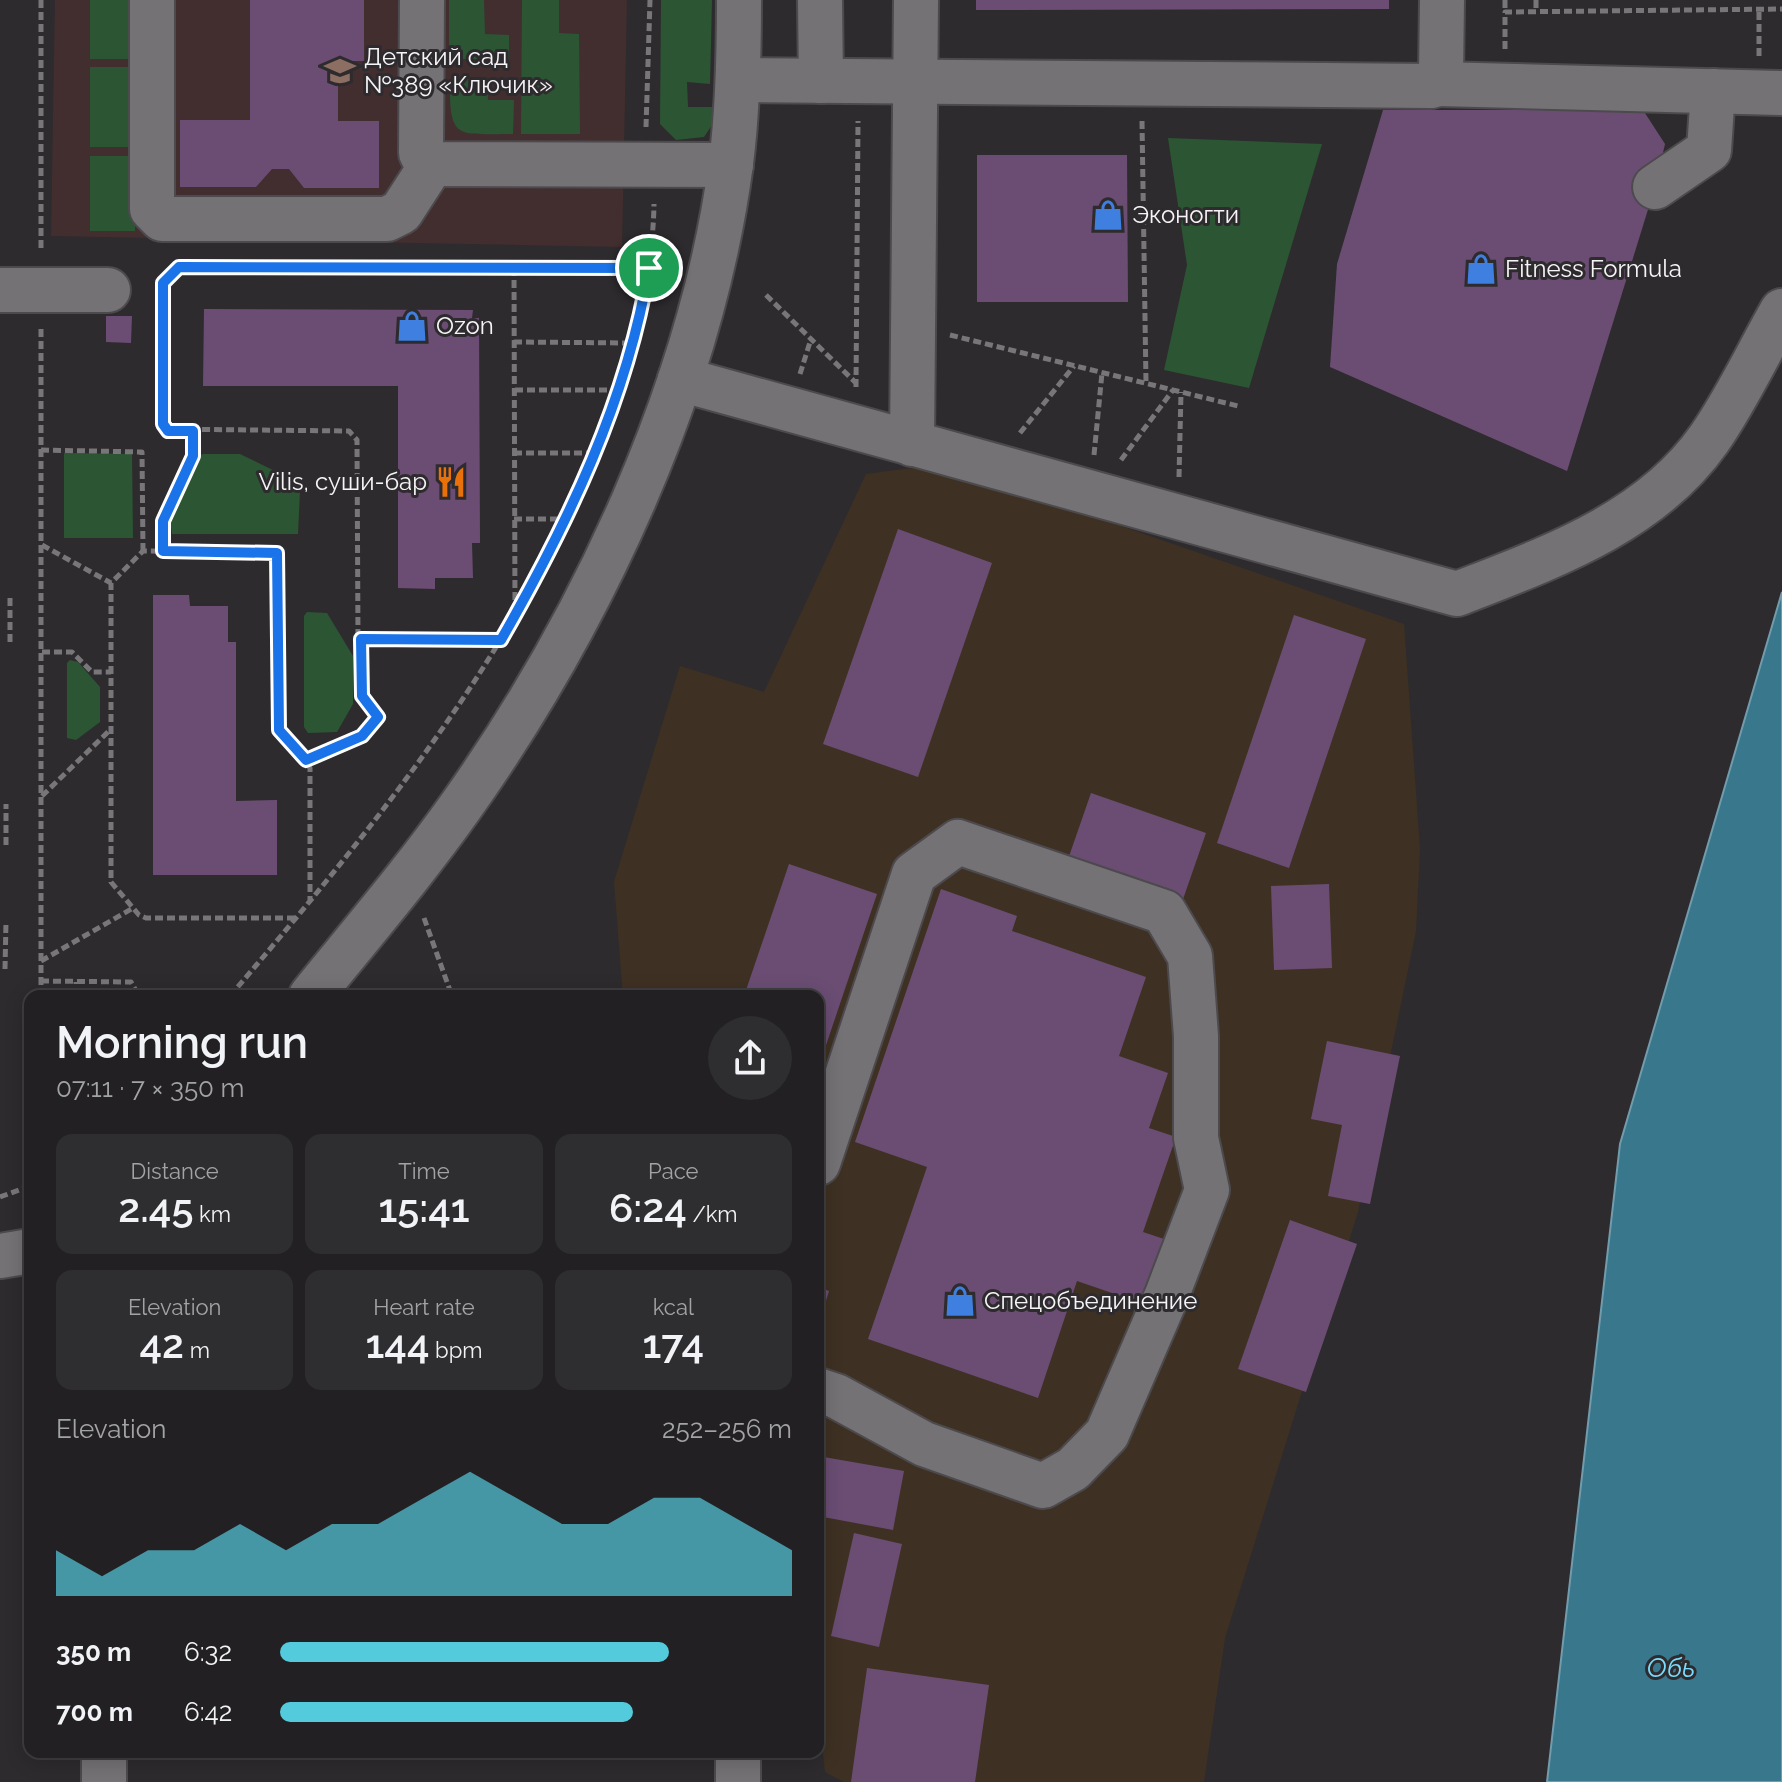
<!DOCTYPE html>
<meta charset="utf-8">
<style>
body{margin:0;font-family:Raleway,sans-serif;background:#2e2d2f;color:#f1f3f6;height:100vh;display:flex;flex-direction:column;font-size:30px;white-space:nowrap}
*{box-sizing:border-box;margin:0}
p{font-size:26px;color:#a2a3a5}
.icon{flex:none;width:44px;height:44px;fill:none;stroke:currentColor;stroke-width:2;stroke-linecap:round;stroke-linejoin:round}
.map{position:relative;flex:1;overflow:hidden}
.details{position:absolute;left:24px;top:990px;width:800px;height:768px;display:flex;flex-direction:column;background:#222022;border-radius:16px;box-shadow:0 4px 20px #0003,0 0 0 2px #3f3e40}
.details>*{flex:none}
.pin{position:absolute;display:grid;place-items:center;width:68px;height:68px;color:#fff;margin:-34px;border:4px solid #fff;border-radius:50%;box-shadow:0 2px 8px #0007}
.round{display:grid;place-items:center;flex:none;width:84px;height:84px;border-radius:42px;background:#2e2d2f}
.headline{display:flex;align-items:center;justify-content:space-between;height:136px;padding:0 32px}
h1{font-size:44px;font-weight:600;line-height:60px}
.stats{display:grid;grid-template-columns:repeat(3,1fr);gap:12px;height:136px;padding:8px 32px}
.stats div{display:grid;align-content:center;border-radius:16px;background:#2e2d2f;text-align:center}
.stats b{font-size:40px;font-weight:600}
.stats small{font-size:22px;font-weight:400}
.stats p{font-size:22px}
.chart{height:224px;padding:16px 32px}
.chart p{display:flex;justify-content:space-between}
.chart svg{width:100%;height:144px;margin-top:8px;fill:#54cadd;opacity:.7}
ul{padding:0 32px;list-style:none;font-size:26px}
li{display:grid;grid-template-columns:128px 96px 1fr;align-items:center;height:60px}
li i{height:20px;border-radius:10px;background:#54cadd}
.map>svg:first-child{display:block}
.industrial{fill:#3e3123}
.education{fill:#422e2f}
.green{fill:#2c5534}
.water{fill:#39778d;stroke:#729cac;stroke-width:2}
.building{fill:#6b4d74}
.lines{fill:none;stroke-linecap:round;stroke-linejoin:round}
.minor-casing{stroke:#4c4a4d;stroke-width:48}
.path{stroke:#797679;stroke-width:5;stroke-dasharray:8 4;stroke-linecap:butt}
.minor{stroke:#757276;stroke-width:44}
.route-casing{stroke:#fff;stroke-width:16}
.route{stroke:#1a73e8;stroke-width:10}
.labels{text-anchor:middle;stroke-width:6;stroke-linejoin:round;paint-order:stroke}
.poi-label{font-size:24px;fill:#f6f4f6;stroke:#2e2b2e;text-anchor:start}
.water-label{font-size:26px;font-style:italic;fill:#7adbfc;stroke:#2e2b2e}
</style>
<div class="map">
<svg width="1782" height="1782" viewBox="0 0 1782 1782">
<rect width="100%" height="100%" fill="#2e2b2e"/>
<polygon class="industrial" points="942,464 1404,624 1420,849 1416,931 1358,1212 1225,1638 1204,1782 844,1782 825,1772 818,1704 818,996 623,996 614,882 680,666 764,692 866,474"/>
<polygon class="education" points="55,0 627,0 622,247 51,236"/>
<g class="green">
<rect x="90" y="0" width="44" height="59"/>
<polygon points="449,0 484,0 485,34 509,35 509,59 449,59"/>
<polygon points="522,0 559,0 559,33 579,34 580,134 521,134"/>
<polygon points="661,0 712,0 710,84 687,82 688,107 715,107 712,125 704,137 676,140 660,124"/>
<rect x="90" y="67" width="44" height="80"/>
<path d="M450,79H487L488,100H514L513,134C456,134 449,141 450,79Z"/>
<polygon points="1168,138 1322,144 1249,388 1164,370 1187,265"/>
<rect x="90" y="156" width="45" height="75"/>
<polygon points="64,453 132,454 133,538 64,538"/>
<polygon points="203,454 240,454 293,480 300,491 298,534 172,534 169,513 195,458"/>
<polygon points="307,612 327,613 353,656 353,704 337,732 308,733 304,727 304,616"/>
<polygon points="70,660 78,662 100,687 100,722 76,740 67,738 67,663"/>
</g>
<polygon class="water" points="1782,592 1782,1782 1547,1782 1620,1144"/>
<g class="building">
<polygon points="250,0 364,0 364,61 338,61 338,121 379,121 379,188 304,188 289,169 272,169 256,187 180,187 180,120 250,120"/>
<polygon points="976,0 1389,0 1389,9 976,10"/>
<polygon points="1383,110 1643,110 1665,144 1655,187 1567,471 1330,367 1337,264"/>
<polygon points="977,155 1127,155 1128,302 977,302"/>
<polygon points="204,309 473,310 472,318 479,318 480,543 472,543 473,578 435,578 435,589 398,588 398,386 203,386"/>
<polygon points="106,316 132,316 131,343 106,342"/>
<polygon points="898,529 992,563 918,777 823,744"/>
<polygon points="153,595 189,595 190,606 228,606 228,642 236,642 236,801 277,800 277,875 153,875"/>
<polygon points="1294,615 1366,639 1289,868 1217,843"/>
<polygon points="1091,793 1206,833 1181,905 1066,865"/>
<polygon points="789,864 877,894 819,1066 818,996 744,996"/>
<polygon points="1329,884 1332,968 1274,970 1271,886"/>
<polygon points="941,889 1017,916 1012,931 1146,977 1119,1056 1168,1073 1149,1128 1176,1137 1143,1232 1170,1241 1147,1305 1077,1281 1038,1398 868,1339 927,1167 855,1142"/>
<polygon points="1327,1041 1400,1056 1370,1204 1328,1196 1342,1125 1311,1119"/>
<polygon points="1290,1220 1357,1244 1306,1392 1238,1369"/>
<polygon points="818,1287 829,1291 819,1323 818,1323"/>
<polygon points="818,1456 904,1471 893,1530 818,1516"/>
<polygon points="854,1533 902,1544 879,1647 831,1636"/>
<polygon points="867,1668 989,1685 975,1782 851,1782"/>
</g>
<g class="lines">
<defs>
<g id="minor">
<polyline points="152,0 152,209 162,219 387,219 401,212 432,164"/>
<polyline points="422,0 421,153 425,160 432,164 731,165"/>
<polyline points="820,0 821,81"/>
<polyline points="739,80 1431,86 1438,84 1441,76 1442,0"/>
<polyline points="1438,84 1782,93"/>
<polyline points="1655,187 1709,150 1713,91"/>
<polyline points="0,290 108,290"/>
<path d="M680,379L1457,594C1549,558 1650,523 1709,439C1737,399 1758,353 1782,311"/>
<polyline points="912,444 916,0"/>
<path d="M311,996C362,933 415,871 461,806C592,621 701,389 731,163C738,109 739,55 739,0"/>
<polyline points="818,1163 914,874 958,842 1164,912 1190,956 1196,1036 1196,1138 1207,1190 1167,1295 1107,1434 1073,1469 1043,1486 924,1444 836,1396 818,1390"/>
<polyline points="0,1256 30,1251"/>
<polyline points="104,1752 104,1782"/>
<polyline points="738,1752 738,1782"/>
</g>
</defs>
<use href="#minor" class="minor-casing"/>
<g class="path">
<polyline points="41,0 41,251"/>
<polyline points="1505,0 1505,12"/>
<polyline points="1536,0 1536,12"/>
<polyline points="1505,49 1505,12 1782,9"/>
<polyline points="1759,56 1759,9"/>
<polyline points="1142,121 1146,383"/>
<polyline points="646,127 650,0"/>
<polyline points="514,268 515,615"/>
<polyline points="766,295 856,383"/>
<polyline points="41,329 41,996"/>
<polyline points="950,335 1238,406"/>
<polyline points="514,342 632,343"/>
<polyline points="800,374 811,339"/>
<polyline points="856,387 858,121"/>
<polyline points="515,390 617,390"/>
<polyline points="1020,433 1074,366"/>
<polyline points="41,450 142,452 143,551"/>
<polyline points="514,453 596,453"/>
<polyline points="1094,455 1102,373"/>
<polyline points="1121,460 1173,390"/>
<polyline points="1179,477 1181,392"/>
<polyline points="514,519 566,519"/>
<polyline points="42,545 111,583"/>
<polyline points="163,551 163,521 193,456 193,431"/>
<polyline points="10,598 10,646"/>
<polyline points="501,640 358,638 357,440 349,431 164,429 163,283 179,267 649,268"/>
<polyline points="42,652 72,652 92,672 111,672"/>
<polyline points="306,760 362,736 378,717 362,696 361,639"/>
<polyline points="42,796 111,729"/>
<polyline points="6,845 6,804"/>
<polyline points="295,918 146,918 139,915 111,882 111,583 143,551 277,553 278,726 310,768 310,900"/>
<polyline points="424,918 452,996"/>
<polyline points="41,961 133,908"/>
<polyline points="5,969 6,921"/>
<polyline points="41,981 131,982 139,996"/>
<polyline points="76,996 76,982"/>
<path d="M230,996C389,810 549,614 622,376C639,319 653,264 654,204"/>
<polyline points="0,1197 30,1186"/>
</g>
<use href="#minor" class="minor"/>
</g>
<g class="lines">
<defs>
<path id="route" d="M179,267L649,268C627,401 568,523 501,640L361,639L362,696L378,717L362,736L306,760L279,730L277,553L163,551V521L193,456V431H168L163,424V283Z"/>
</defs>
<use href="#route" class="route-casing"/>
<use href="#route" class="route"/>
</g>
<defs>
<symbol id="school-bare" viewBox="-9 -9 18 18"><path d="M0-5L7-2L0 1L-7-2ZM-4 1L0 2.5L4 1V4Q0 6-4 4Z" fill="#8d6e63" stroke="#2e2b2e" stroke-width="2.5" paint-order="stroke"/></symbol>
<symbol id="shop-bare" viewBox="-9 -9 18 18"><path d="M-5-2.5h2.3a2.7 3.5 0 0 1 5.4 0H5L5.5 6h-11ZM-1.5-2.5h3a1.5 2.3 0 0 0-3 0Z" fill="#3f7fe0" stroke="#2e2b2e" stroke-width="2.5" paint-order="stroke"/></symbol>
<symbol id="restaurant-bare" viewBox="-9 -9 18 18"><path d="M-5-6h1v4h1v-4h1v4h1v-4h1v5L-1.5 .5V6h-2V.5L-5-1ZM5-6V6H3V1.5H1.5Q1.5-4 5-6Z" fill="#e8710a" stroke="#2e2b2e" stroke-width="2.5" paint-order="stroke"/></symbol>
</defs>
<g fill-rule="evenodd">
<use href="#school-bare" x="318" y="49" width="44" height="44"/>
<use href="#shop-bare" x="1086" y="193" width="44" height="44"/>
<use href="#shop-bare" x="1459" y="247" width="44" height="44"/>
<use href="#shop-bare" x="390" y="304" width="44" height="44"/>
<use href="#restaurant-bare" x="429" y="460" width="44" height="44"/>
<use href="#shop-bare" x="938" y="1279" width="44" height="44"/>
</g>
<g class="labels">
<g class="poi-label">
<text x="364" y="65">Детский сад<tspan x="364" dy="28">№389 «Ключик»</tspan></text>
<text x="1132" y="223">Эконогти</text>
<text x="1505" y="277">Fitness Formula</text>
<text x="436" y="334">Ozon</text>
<text x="427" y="490" text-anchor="end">Vilis, суши-бар</text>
<text x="984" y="1309">Спецобъединение</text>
</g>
<g class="water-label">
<text x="1671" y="1677">Обь</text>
</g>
</g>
</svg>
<div class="pin" style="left:649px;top:268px;background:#1e9e55"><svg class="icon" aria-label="arrive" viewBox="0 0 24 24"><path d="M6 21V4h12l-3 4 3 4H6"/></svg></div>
<section class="details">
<div class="headline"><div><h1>Morning run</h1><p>07:11 · 7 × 350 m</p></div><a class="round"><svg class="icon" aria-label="share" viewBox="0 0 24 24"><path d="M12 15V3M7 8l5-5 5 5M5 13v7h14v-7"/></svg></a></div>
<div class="stats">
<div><p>Distance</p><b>2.45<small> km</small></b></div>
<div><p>Time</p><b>15:41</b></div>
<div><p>Pace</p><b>6:24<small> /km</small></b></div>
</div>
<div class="stats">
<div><p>Elevation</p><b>42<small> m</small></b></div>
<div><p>Heart rate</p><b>144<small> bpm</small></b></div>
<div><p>kcal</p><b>174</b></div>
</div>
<div class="chart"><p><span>Elevation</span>252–256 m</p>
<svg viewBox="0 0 160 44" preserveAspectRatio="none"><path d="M0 44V30L10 38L20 30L30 30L40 22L50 30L60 22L70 22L80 14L90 6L100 14L110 22L120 22L130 14L140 14L150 22L160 30V44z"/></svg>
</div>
<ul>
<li><b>350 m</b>6:32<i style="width:76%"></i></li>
<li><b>700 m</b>6:42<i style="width:69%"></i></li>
</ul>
</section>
</div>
